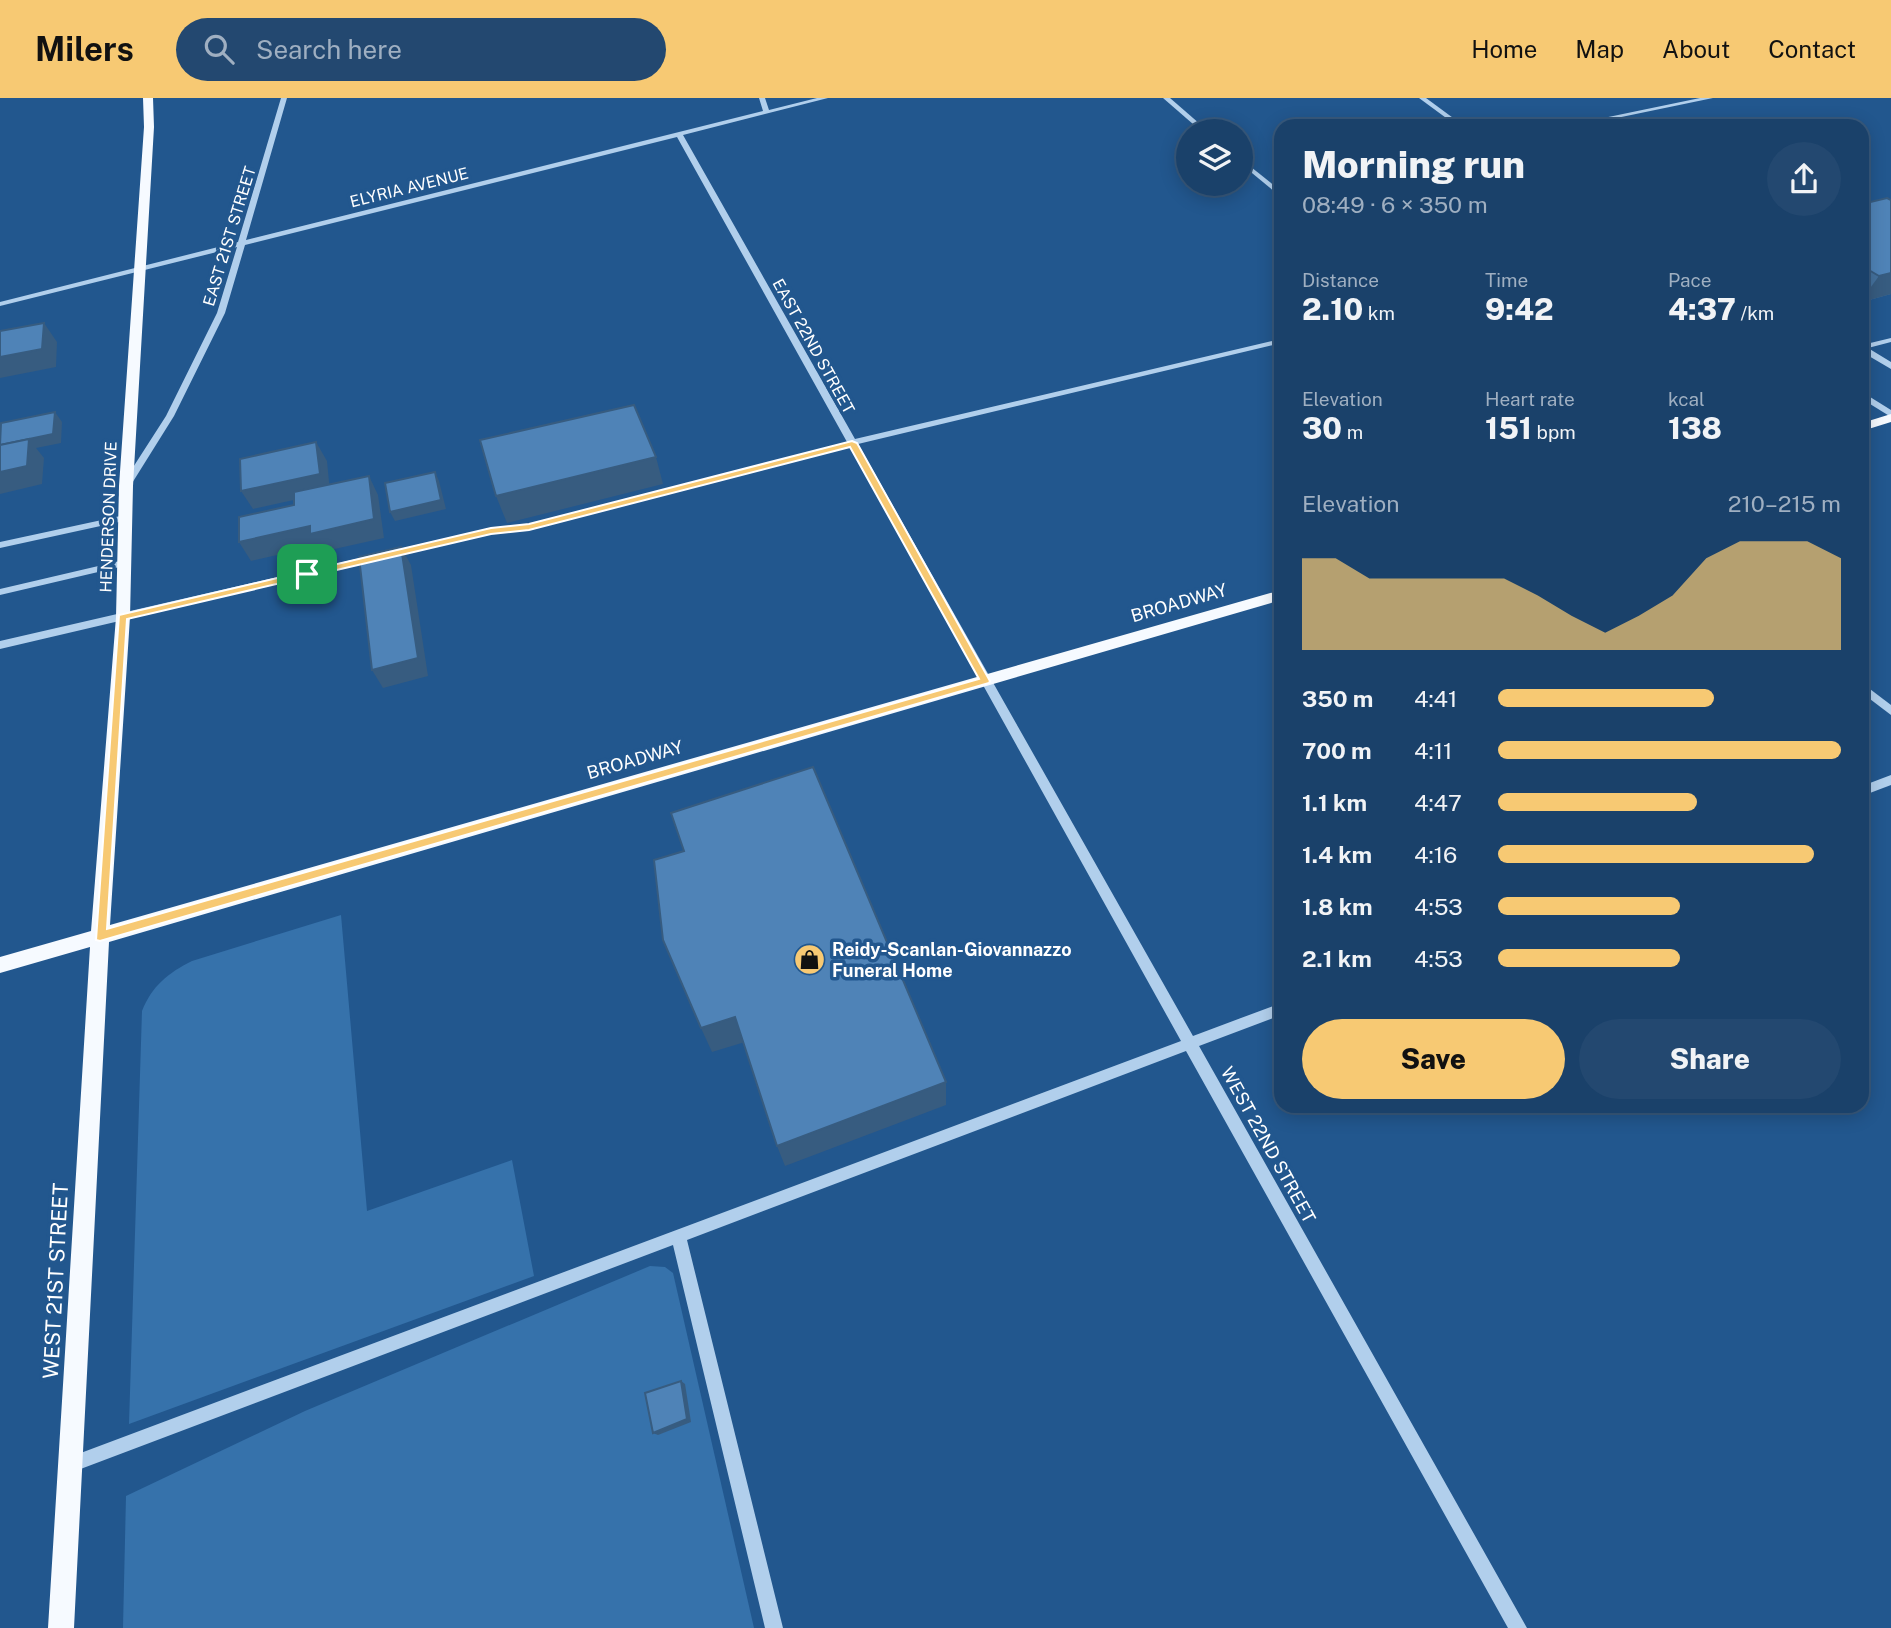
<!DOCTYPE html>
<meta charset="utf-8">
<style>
body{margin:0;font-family:"Public Sans",sans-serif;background:#234870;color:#f1f3f6;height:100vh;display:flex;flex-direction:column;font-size:26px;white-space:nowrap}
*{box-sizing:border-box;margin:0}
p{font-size:23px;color:#9fafc1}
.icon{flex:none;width:38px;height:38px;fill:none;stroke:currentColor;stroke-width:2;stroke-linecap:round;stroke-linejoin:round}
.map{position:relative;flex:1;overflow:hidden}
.sheet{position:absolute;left:1274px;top:21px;width:595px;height:994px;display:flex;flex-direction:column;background:#1a416a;border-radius:21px;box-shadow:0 4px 18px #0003,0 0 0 2px #385a7e}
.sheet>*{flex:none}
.controls{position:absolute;left:1176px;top:21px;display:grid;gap:14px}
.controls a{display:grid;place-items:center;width:77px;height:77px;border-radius:50%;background:#1a416a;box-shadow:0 4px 18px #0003,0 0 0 2px #385a7e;font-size:35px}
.pin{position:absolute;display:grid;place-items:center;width:60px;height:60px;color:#fff;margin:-30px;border-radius:14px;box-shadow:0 4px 10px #0006}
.round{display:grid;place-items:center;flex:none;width:74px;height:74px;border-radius:37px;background:#234870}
.headline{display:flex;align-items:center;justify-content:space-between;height:119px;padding:0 28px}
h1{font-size:38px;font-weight:800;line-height:52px}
.stats{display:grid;grid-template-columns:repeat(3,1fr);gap:10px;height:119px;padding:7px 28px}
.stats div{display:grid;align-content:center}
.stats b{font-size:30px;font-weight:800}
.stats small{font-size:19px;font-weight:400}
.stats p{font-size:19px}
.chart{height:196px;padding:14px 28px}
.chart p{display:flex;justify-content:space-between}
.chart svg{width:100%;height:126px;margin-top:7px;fill:#f7c973;opacity:.7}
.action{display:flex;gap:14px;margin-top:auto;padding:14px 28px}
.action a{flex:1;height:80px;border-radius:42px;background:#f7c973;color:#111;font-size:28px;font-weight:800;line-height:80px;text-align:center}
.action a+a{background:#234870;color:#f1f3f6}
ul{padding:0 28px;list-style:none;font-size:23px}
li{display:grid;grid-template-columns:112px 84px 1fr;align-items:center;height:52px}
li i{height:18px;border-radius:9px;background:#f7c973}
header{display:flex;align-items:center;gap:42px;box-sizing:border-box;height:98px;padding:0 35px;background:#f7c973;color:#111}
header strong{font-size:33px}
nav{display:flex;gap:38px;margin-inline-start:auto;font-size:24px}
.search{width:490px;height:63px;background:#234870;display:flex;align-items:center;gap:18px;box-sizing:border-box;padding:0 24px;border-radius:38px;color:#9fafc1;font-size:26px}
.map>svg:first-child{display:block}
.green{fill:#3672ab}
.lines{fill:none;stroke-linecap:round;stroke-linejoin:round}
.minor{fill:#b1cfec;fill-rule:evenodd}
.major{fill:#f6faff;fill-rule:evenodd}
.wall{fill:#44719d}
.shaded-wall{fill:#375c80}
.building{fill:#4f83b7;stroke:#375c80;stroke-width:2}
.route{fill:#f7c973;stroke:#fff;stroke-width:2;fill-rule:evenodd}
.labels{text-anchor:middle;stroke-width:7;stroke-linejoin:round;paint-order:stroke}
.far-street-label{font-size:16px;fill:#fff;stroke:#22578e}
.street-label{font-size:18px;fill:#fff;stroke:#22578e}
.poi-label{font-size:18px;font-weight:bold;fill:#fff;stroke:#22578e;text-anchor:start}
.near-street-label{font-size:21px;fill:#fff;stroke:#22578e}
</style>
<header>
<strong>Milers</strong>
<div class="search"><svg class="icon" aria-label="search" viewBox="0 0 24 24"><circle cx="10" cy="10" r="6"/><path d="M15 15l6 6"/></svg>Search here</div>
<nav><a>Home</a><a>Map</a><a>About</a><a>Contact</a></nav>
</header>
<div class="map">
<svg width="1891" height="1530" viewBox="0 0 1891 1530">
<rect width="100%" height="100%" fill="#22578e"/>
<g class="green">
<path d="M341,817L367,1113L512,1062L534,1178L129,1326L142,913C152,888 168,875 192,863Z"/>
<polygon points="650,1168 665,1169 673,1175 754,1530 123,1530 126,1398 305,1313"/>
</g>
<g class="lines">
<g class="minor">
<polygon points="281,0 287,0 246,142 763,13 759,0 765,0 769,12 817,0 828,0 683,37 855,341 1281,241 1281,245 858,346 1193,938 1281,905 1281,917 1199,948 1527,1530 1508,1530 1186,953 687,1142 783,1530 765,1530 673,1147 70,1375 64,1373 62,1367 64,1361 70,1359 1181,943 850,348 529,432 491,436 0,551 0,543 491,430 529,426 847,344 677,39 245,147 225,215 174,318 129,390 123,390 121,388 166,318 217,215 237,149 0,208 0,204 238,144"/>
<polygon points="1163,0 1170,0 1208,33 1201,33"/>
<polygon points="1419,0 1426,0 1464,28 1457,28"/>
<polygon points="1700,0 1713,0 1578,28 1565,28"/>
<polygon points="1241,61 1281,93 1281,99 1241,66"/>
<polygon points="1891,240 1891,244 1868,250 1891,264 1891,271 1862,254 1862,247"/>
<polygon points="1862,294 1891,312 1891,319 1862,301"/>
<polygon points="125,417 130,420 128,422 0,450 0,444"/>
<polygon points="124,462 128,463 128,467 0,497 0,491"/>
<polygon points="1862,585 1891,607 1891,617 1862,595"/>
<polygon points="1891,677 1891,687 1862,698 1862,688"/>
</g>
<g class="major">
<polygon points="143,0 153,0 154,29 133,388 130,519 110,827 1281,492 1281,502 109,844 74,1530 48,1530 90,849 0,875 0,859 91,833 116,519 119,388 144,29"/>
<polygon points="1891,316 1891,324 1862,333 1862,325"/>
</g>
</g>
<polygon class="wall" points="1891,102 1891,196 1862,204 1862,106"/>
<g class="shaded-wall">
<polygon points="1891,175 1891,196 1862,204 1862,201 1879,178"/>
<polygon points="44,225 57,244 56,269 0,280 0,259"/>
<polygon points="55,314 62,324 61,345 36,350 44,360 42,386 0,396 0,374 6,357"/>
<polygon points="316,344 327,363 330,394 253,411 241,393"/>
<polygon points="656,359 663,386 507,425 496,398"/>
<polygon points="435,374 439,383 446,411 395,423 390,414"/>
<polygon points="369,378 378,397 384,440 321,454 317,448 251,463 239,444"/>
<polygon points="401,449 411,467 428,578 383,590 372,572"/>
<polygon points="735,919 745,944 712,954 701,930"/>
<polygon points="946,984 946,1007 785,1068 777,1048"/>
<polygon points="681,1283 685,1286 691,1324 658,1337 653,1335"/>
</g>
<g class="building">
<polygon points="1887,100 1891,102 1891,175 1879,178 1862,168 1862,106"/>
<polygon points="44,225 42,251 0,259 0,233"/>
<polygon points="634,307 656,359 496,398 480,342"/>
<polygon points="55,314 53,336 0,347 1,325"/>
<polygon points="29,341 27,368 0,374 0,347"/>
<polygon points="316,344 320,376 241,393 240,361"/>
<polygon points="435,374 441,402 390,414 385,385"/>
<polygon points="369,378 374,421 310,436 310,428 239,444 239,419 294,407 294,394"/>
<polygon points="401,449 418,560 372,572 359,459"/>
<polygon points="813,669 946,984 777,1048 735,919 701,930 663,842 654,762 684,753 671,715"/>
<polygon points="681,1283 687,1321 653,1335 645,1295"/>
</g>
<path class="route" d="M852,343L857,345L990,583L989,585L100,843L96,842L119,517L491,430L529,426ZM850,349L979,581L107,831L127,521L491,436L529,432Z"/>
<defs>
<symbol id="shop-disc" viewBox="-11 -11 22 22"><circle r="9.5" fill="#f7c973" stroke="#22578e"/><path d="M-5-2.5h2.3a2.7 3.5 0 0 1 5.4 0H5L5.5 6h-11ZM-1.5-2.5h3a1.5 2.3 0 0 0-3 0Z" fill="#111"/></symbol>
</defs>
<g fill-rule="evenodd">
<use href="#shop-disc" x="792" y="844" width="35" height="35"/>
</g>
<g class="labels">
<g class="far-street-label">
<text transform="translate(409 89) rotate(-14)" y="6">ELYRIA AVENUE</text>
<text transform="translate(229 138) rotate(-73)" y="6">EAST 21ST STREET</text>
<text transform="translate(814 248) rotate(61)" y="6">EAST 22ND STREET</text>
<text transform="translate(108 419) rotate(-88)" y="6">HENDERSON DRIVE</text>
</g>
<g class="street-label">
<text transform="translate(1179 505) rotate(-16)" y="6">BROADWAY</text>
<text transform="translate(635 662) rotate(-16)" y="6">BROADWAY</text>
<text transform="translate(1268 1047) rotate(61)" y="6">WEST 22ND STREET</text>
</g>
<g class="poi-label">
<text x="832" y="858">Reidy-Scanlan-Giovannazzo<tspan x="832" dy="21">Funeral Home</tspan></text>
</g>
<g class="near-street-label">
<text transform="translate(56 1183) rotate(-87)" y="7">WEST 21ST STREET</text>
</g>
</g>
</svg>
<div class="controls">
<a><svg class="icon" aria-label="layers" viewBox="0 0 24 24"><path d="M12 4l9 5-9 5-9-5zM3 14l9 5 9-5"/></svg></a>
</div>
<div class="pin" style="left:307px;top:476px;background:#1e9e55"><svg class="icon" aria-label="arrive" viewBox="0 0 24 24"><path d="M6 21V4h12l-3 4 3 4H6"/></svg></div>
<section class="sheet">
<div class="headline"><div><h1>Morning run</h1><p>08:49 · 6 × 350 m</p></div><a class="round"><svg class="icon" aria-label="share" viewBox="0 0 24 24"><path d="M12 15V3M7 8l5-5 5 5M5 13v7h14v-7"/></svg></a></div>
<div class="stats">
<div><p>Distance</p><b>2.10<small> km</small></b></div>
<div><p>Time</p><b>9:42</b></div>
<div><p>Pace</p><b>4:37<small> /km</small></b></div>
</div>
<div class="stats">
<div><p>Elevation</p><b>30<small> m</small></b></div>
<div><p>Heart rate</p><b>151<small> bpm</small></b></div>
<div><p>kcal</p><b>138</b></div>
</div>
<div class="chart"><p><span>Elevation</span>210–215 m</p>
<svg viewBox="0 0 160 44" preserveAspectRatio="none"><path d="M0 44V12L10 12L20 19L30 19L40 19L50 19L60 19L70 25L80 32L90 38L100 32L110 25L120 12L130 6L140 6L150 6L160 12V44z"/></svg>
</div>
<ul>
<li><b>350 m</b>4:41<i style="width:63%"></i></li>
<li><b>700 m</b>4:11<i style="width:100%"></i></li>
<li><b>1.1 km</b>4:47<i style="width:58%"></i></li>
<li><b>1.4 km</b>4:16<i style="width:92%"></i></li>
<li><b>1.8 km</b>4:53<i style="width:53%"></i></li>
<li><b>2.1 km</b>4:53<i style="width:53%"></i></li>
</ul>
<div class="action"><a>Save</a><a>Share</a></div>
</section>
</div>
